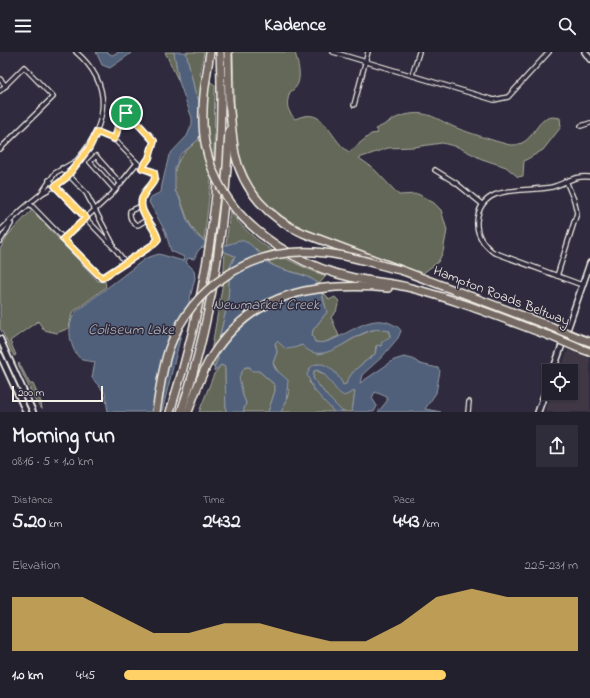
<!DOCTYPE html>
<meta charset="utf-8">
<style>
body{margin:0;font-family:"Indie Flower",sans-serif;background:#2f2d3a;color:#f1f3f6;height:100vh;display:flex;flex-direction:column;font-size:15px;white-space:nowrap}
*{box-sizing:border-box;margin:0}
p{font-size:13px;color:#a3a3aa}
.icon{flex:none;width:22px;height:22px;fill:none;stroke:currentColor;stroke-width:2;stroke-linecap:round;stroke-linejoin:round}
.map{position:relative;height:360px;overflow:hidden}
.panel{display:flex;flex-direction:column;background:#23202e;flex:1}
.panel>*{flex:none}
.tools{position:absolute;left:542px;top:312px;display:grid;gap:8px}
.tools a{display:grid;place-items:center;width:36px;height:36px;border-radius:0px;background:#23202e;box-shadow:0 1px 3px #0004,0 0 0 1px #403e4a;font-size:20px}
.scale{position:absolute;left:12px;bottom:10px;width:91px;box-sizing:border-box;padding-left:4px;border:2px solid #f4f1e8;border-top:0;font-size:11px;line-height:14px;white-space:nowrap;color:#f4f1e8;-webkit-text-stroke:3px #2f2a3d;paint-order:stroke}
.pin{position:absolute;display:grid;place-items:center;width:34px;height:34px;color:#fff;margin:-17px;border:2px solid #fff;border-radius:50%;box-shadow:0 1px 4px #0007}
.round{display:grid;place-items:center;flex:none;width:42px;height:42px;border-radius:0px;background:#2f2d3a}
.overview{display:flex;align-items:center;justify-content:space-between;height:68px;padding:0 12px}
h1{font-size:22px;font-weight:700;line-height:30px}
.stats{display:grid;grid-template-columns:repeat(3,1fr);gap:6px;height:68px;padding:4px 12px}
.stats div{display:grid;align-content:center}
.stats b{font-size:20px;font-weight:700}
.stats small{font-size:11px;font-weight:400}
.stats p{font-size:11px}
.chart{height:112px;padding:8px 12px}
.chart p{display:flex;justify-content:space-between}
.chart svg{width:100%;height:72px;margin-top:4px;fill:#ffd166;opacity:.7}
ul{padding:0 12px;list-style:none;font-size:13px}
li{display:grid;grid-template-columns:64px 48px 1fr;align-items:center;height:30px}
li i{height:10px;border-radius:5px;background:#ffd166}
header{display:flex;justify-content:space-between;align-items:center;height:52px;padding:0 12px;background:#23202e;font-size:18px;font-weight:700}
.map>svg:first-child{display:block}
.built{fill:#403745}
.green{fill:#646759;stroke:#acaca0}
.water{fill:#51607a;stroke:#929aa6}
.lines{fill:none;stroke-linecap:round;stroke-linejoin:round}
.minor-casing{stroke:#f4f1e8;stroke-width:6}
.tertiary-casing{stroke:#f4f1e8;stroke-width:8}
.secondary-casing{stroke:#f4f1e8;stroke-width:8}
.motorway-casing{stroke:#f4f1e8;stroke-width:10}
.minor{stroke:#2f2a3d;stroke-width:3.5}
.tertiary{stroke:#2f2a3d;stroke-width:4.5}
.secondary{stroke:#2f2a3d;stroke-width:5}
.motorway{stroke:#756964;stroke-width:7}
.motorway-bridge-casing{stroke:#f4f1e8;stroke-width:10;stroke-linecap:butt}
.motorway-bridge{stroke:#756964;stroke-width:7}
.route-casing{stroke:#fff;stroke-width:8}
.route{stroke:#ffd166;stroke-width:5}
.labels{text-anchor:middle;stroke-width:3;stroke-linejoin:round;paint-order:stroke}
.street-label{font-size:14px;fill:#f4f1e8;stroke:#2f2a3d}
.water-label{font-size:15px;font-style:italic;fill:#b3b7bc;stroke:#2f2a3d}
</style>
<header><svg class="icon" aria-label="menu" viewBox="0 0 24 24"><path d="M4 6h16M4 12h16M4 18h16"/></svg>Kadence<svg class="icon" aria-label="search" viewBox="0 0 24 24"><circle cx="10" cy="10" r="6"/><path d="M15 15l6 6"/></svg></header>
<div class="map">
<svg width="590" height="360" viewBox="0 0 590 360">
<rect width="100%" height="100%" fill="#2f2a3d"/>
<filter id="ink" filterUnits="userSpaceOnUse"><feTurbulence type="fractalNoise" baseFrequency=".025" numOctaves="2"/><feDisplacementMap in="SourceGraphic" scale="8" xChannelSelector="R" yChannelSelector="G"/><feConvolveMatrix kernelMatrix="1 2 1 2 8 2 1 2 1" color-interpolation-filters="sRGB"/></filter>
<g filter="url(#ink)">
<polygon class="built" points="568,298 590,306 590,360 545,360 552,341 571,341 571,319 560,319"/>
<g class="green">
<polygon points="165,0 174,0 179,30"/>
<path d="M186,0H204L200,23L215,33L214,102L204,189C188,175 187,164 180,146C178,143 176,141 175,138C171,117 179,104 194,92L199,49L195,40Z"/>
<path d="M233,0H295C298,13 305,32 290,40C286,52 286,57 295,67C326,53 327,85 349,100L371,82L378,81L375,77C386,73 394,65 405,63C426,58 435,66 452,74C460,78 503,92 511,93C538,94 533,59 560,66L561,75L543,98L524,109L523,124L518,125L506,115L482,107L458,95L442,91L414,95L388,96L359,106L373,116L399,143L418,142L434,151L441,158L447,178L443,200L438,210L415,227L341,194L289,169L262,148L252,133L239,105L235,75Z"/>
<polygon points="32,158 98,229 105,229 106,235 72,261 69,276 57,281 44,278 38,269 10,289 16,303 14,304 0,276 0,197 8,183"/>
<path d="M230,159C253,192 290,211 326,224L319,232C307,222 294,221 279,216C266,211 267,205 258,199C249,192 236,190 226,193Z"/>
<polygon points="225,200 235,204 230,215 228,250 217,295 218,307 214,316 212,314 215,306 211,300 223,230"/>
<polygon points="322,241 326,243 329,248 335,245 339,249 336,260 331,265 339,284 323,291 315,290 312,283 313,278 327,260"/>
<path d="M377,277L390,279V285L383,289L381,294H376L375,302C364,311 351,318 346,332L343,333C337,321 330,313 316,312L309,330L334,360H281L286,350L289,339L273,311L277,300L275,291L277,288C284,297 293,297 302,293L318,302C340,299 356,281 377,277Z"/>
<polygon points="19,311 30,332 33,332 41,350 42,357 36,350 19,314 18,312"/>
<polygon points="221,313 225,315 226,360 199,360 214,322"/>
<path d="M245,315C258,314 265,326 275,333V339L268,360H243L246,351L243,344L238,325Z"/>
<polygon points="316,318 327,324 334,333 355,340 352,360 343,360 327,344 313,326 314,319"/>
</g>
<g class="water">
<polygon points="96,0 107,0 112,3 119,0 133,0 110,16 102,13"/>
<path d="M174,0H186L195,40L199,49L201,79L198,88L180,103L175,116V139L179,145L187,168L195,182L204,189L226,193L236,190L238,188C255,189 257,204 270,212C286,221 305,220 319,232L327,260L313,278L312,283L315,290C338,296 366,256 394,273C398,275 399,275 401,279L398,286L382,305L362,323L360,331L394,308L404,305L413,307L420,312L438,316L440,319L436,341L425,357L441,360H378L387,349V345L375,340L372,346L377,354L374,360H352L355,339L344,344C332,338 330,323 317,318L314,319L313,326L327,344L343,360H334L314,338L307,323L310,316C323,304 338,321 343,333L346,332C351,318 364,311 375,302L377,293L381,294L382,290L390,285V279C383,278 376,276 369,279C348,285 322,316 302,293L294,296L286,297L277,289L275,291L277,300L273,311L275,317L288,328L286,350L281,360H268L275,339V333L259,319H252L250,315H245L239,325L243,344L246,351L243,360H226L225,315L221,313L214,319L215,313L218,307L217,295L228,250L230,215L235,204L225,200L202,195L198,199L194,207L188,206L186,210L194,218L195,226L162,360H108L105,341L92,326L95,310L82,308C69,299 65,270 77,259L146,206L159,202L183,209L184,205L171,199L165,179L149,150L151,145L161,140L162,133L169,103L187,84L192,72V66L179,30Z"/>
</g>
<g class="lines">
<defs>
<g id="minor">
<polyline points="333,0 494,48 508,45 549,0"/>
<polyline points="412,23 419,0"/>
<polyline points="0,27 6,34"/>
<polyline points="0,39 24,15 53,45 0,97"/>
<polyline points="354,53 368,0"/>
<polyline points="581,74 590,71"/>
<path d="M114,87C119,79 117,67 124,61L129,62L154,89L149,106L142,116"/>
<polyline points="62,116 86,141 113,192"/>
<polyline points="435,118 456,131 482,152"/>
<polyline points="49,128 115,197 126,211"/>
<polyline points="115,138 90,110 96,104 121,132"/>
<polyline points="41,142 55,121 76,109"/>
<path d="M30,152L102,226L156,191C162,178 143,166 141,154C139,140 159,133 154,121L140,114L114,87L97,80"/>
<path d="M141,154L130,159C129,165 132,172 138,173L148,167"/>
<path d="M0,179C11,168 28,152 41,142C49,137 57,134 64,127C70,122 73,114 78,107C108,72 114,33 76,0"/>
<polyline points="63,187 112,142 137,111"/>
<polyline points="0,189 11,172"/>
<polyline points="557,224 577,161 574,148 566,129"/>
<path d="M582,233L493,200C483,192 476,183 477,169C481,130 524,141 552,135C567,131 573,123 590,125"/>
<polyline points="468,360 469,350"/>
</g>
<g id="tertiary">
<polyline points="0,287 33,360"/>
<polyline points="0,303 26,360"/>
</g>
<g id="secondary">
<polyline points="585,0 590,7"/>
<polyline points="553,319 590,211"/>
<polyline points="538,360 549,329"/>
</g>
<g id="motorway">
<polyline points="228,0 229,53"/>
<polyline points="206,27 210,0"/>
<path d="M229,50C231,67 232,85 235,102C243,138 269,167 303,181L552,275"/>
<path d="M237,159C267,193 310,217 354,226C373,230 393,231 411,236C458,248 504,267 550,284"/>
<polyline points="579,286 590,290"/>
<polyline points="576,295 590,300"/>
<path d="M170,360C207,245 226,121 220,0"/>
<path d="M181,360C212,269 225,175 229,79"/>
<path d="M188,360C195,342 201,321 212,304C253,239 316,230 388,236"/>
</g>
</defs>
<use href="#minor" class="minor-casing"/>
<use href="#tertiary" class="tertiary-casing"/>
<use href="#secondary" class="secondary-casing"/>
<use href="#motorway" class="motorway-casing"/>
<use href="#minor" class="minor"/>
<use href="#tertiary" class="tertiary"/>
<use href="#secondary" class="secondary"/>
<use href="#motorway" class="motorway"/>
<defs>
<g id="motorway-bridge">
<path d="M206,27C198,78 204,118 237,159"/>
<polyline points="552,275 579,286"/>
<polyline points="550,284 576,295"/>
<path d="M156,360C160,338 162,315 170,294C192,235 251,196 315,200C346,202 374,212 404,219"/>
</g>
</defs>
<use href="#motorway-bridge" class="motorway-bridge-casing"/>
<use href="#motorway-bridge" class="motorway-bridge"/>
</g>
</g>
<g class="lines" filter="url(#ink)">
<defs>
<path id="route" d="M124,61L130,63L154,89L149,106L142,116L154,120L155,126C153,133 146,137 143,144C136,159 154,173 158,187L154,192L102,226L63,187L86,166L55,134L66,126L89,96L97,80L114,87C119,79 117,67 124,61Z"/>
</defs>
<use href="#route" class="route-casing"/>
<use href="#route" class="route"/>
</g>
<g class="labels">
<g class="street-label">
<text transform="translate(502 243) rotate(21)" y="5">Hampton Roads Beltway</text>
</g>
<g class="water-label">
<text x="266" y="257">Newmarket Creek</text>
<text x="131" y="282">Coliseum Lake</text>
</g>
</g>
</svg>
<div class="tools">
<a><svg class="icon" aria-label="locate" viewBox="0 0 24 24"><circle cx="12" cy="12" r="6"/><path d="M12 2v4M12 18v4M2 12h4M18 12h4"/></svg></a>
</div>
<div class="scale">200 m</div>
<div class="pin" style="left:126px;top:61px;background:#1e9e55"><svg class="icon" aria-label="arrive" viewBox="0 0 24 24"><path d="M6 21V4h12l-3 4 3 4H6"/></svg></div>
</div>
<section class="panel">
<div class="overview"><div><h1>Morning run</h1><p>08:16 · 5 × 1.0 km</p></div><a class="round"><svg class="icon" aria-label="share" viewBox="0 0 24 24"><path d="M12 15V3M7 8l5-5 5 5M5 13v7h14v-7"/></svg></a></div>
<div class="stats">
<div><p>Distance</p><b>5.20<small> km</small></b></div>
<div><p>Time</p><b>24:32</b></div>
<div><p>Pace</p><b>4:43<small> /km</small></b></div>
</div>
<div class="chart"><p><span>Elevation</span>225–231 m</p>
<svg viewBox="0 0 160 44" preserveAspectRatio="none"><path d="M0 44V11L10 11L20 11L30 22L40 33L50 33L60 27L70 27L80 33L90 38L100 38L110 27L120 11L130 6L140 11L150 11L160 11V44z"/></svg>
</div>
<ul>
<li><b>1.0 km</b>4:45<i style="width:71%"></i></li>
</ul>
</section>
